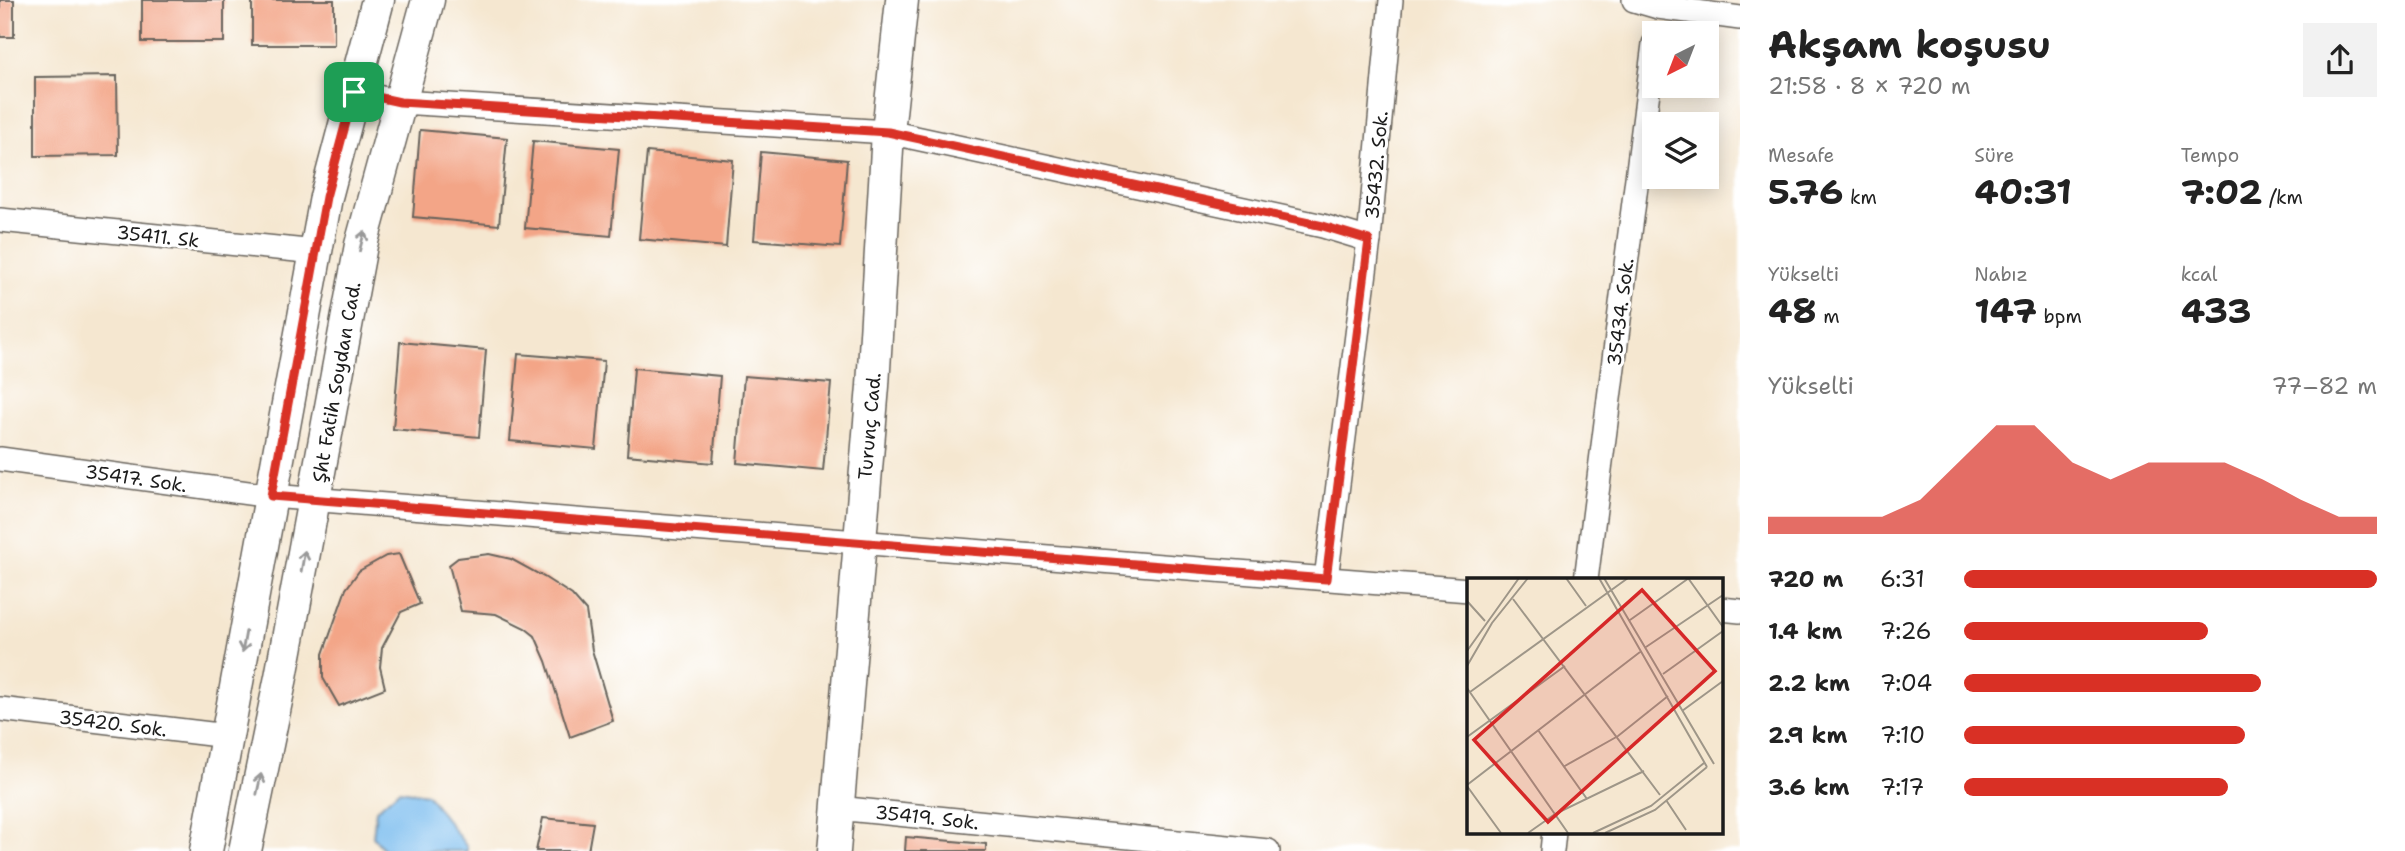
<!DOCTYPE html>
<html lang="tr">
<meta charset="utf-8">
<style>
body{margin:0;font-family:"Shantell Sans",sans-serif;background:#f2f2f2;color:#222;height:100vh;display:flex;flex-direction:column;font-size:26px;white-space:nowrap}
*{box-sizing:border-box;margin:0}
p{font-size:23px;color:#767676}
.icon{flex:none;width:38px;height:38px;fill:none;stroke:currentColor;stroke-width:2;stroke-linecap:round;stroke-linejoin:round}
.map{position:relative;flex:1;overflow:hidden}
.drawer{display:flex;flex-direction:column;background:#fff;width:665px}
.drawer>*{flex:none}
.needle{width:46px;rotate:222deg}
.tools{position:absolute;left:1642px;top:21px;display:grid;gap:14px}
.tools a{display:grid;place-items:center;width:77px;height:77px;border-radius:0px;background:#fff;box-shadow:0 4px 18px #0003;font-size:35px}
.pin{position:absolute;display:grid;place-items:center;width:60px;height:60px;color:#fff;margin:-30px;border-radius:14px;box-shadow:0 4px 10px #0006}
.round{display:grid;place-items:center;flex:none;width:74px;height:74px;border-radius:0px;background:#f2f2f2}
.overview{display:flex;align-items:center;justify-content:space-between;height:119px;padding:0 28px}
h1{font-size:38px;font-weight:700;line-height:52px}
.stats{display:grid;grid-template-columns:repeat(3,1fr);gap:10px;height:119px;padding:7px 28px}
.stats div{display:grid;align-content:center}
.stats b{font-size:35px;font-weight:700}
.stats small{font-size:19px;font-weight:400}
.stats p{font-size:19px}
.chart{height:196px;padding:14px 28px}
.chart p{display:flex;justify-content:space-between}
.chart svg{width:100%;height:126px;margin-top:7px;fill:#d93025;opacity:.7}
ul{padding:0 28px;list-style:none;font-size:23px}
li{display:grid;grid-template-columns:112px 84px 1fr;align-items:center;height:52px}
li i{height:18px;border-radius:9px;background:#d93025}
main{display:flex;flex:1;min-height:0}
.map>svg:first-child{display:block}
.water{fill:#79bcee;stroke:#4a6c85;stroke-width:2}
.building{fill:#f3a587}
.lines{fill:none;stroke-linecap:round;stroke-linejoin:round}
.street-casing{stroke:#68635b;stroke-width:26}
.secondary-casing{stroke:#68635b;stroke-width:35}
.street{stroke:#fff;stroke-width:23}
.secondary{stroke:#fff;stroke-width:32}
.oneway{stroke:#999}
.route-casing{stroke:#fff;stroke-width:14}
.route{stroke:#d93025;stroke-width:9}
.labels{text-anchor:middle;stroke-width:6;stroke-linejoin:round;paint-order:stroke}
.street-label{font-size:19px;fill:#1c1c1c;stroke:#fff}
.inset-road{fill:none;stroke:#9e9688;stroke-width:2}
.view{fill:#d62828;fill-opacity:0.15;stroke:#d62828;stroke-width:3.5}
.inset-edge{fill:none;stroke:#1c1c1c;stroke-width:3.5}
</style>
<main>
<div class="map">
<svg width="1740" height="851" viewBox="0 0 1740 851">
<rect width="100%" height="100%" fill="#fff"/>
<filter id="ink" filterUnits="userSpaceOnUse"><feTurbulence type="fractalNoise" baseFrequency=".0143" numOctaves="2"/><feDisplacementMap in="SourceGraphic" scale="14" xChannelSelector="R" yChannelSelector="G"/><feConvolveMatrix kernelMatrix="1 2 1 2 8 2 1 2 1" color-interpolation-filters="sRGB"/></filter>
<filter id="wash" filterUnits="userSpaceOnUse"><feTurbulence type="fractalNoise" baseFrequency=".00686" numOctaves="4" result="noise"/><feDisplacementMap in="SourceGraphic" scale="28" xChannelSelector="R" yChannelSelector="G"/><feGaussianBlur stdDeviation="1.57" result="paint"/><feColorMatrix in="noise" values="0 0 0 0 0 0 0 0 0 0 0 0 0 0 0 0 0 1.4 0 .05"/><feComposite in="paint" operator="in"/></filter>
<g filter="url(#wash)">
<rect width="100%" height="100%" fill="#f5e7d0"/>
<polygon class="water" points="399,790 427,794 467,847 467,851 385,851 373,837 376,810"/>
<g id="blocks">
<g class="building">
<rect x="0" y="0" width="14" height="37"/>
<rect x="142" y="0" width="82" height="42"/>
<rect x="252" y="0" width="82" height="45"/>
<polygon points="117,76 118,155 35,156 35,77"/>
<polygon points="420,130 507,138 499,225 413,217"/>
<polygon points="533,141 619,149 611,236 525,228"/>
<polygon points="647,152 733,160 726,247 639,239"/>
<polygon points="761,152 847,160 840,247 754,240"/>
<polygon points="400,342 486,350 479,437 393,429"/>
<polygon points="518,354 604,361 596,449 510,441"/>
<polygon points="634,368 720,376 713,463 627,455"/>
<polygon points="744,376 831,383 823,471 737,463"/>
<polygon points="399,554 420,604 401,612 382,648 380,667 385,688 339,706 323,678 323,654 346,589 359,571 386,556"/>
<polygon points="489,554 511,559 544,577 572,595 586,611 592,650 613,721 570,737 546,661 535,636 525,628 496,614 461,611 449,565 458,558"/>
<polygon points="543,818 593,823 588,851 536,851"/>
<polygon points="906,837 986,844 986,851 905,851"/>
</g>
</g>
</g>
<g filter="url(#ink)">
<use href="#blocks" fill-opacity="0" stroke="#68635b" stroke-width="2"/>
<g class="lines">
<defs>
<g id="street">
<polyline points="1634,0 1658,7 1740,18"/>
<polyline points="354,92 400,102 888,132 1323,226 1369,240"/>
<polyline points="0,220 316,252"/>
<polyline points="0,459 271,496 1469,590"/>
<polyline points="1326,579 1369,240 1391,0"/>
<polyline points="1586,580 1654,44"/>
<polyline points="1721,609 1740,611"/>
<polyline points="0,709 227,736"/>
<polyline points="837,808 1268,851"/>
<polyline points="1552,851 1554,832"/>
</g>
<g id="secondary">
<polyline points="206,851 326,197 378,0"/>
<polyline points="245,851 281,677 361,245 428,0"/>
<polyline points="834,851 873,386 888,132 902,0"/>
</g>
</defs>
<use href="#street" class="street-casing"/>
<use href="#secondary" class="secondary-casing"/>
<use href="#street" class="street"/>
<use href="#secondary" class="secondary"/>
</g>
<defs><path id="oneway-shaft" d="M-6 0H5M1.5-3L5.5 0L1.5 3" fill="none" stroke-width="1.6" stroke-linecap="round" stroke-linejoin="round" transform="scale(1.75)"/></defs>
<g class="oneway">
<use href="#oneway-shaft" transform="translate(362 241) rotate(-76)"/>
<use href="#oneway-shaft" transform="translate(303 561) rotate(-80)"/>
<use href="#oneway-shaft" transform="translate(244 642) rotate(100)"/>
<use href="#oneway-shaft" transform="translate(259 784) rotate(-78)"/>
</g>
</g>
<g class="lines" filter="url(#ink)">
<defs>
<polygon id="route" points="354,92 400,102 888,132 1323,226 1369,240 1326,579 271,496 326,197"/>
</defs>
<use href="#route" class="route-casing"/>
<use href="#route" class="route"/>
</g>
<g class="labels">
<g class="street-label">
<text transform="translate(1376 165) rotate(-85)" y="7">35432. Sok.</text>
<text transform="translate(158 236) rotate(6)" y="7">35411. Sk</text>
<text transform="translate(1620 312) rotate(-83)" y="7">35434. Sok.</text>
<text transform="translate(336 382) rotate(-80)" y="7">Şht Fatih Soydan Cad.</text>
<text transform="translate(869 426) rotate(-85)" y="7">Turunç Cad.</text>
<text transform="translate(136 478) rotate(8)" y="7">35417. Sok.</text>
<text transform="translate(113 723) rotate(7)" y="7">35420. Sok.</text>
<text transform="translate(927 817) rotate(6)" y="7">35419. Sok.</text>
</g>
</g>
<g transform="translate(1467 578)">
<rect width="256" height="256" fill="#f5e7d0"/>
<path class="inset-road" d="M99,0L119,28M132,0L240,189M137,0L247,186M221,0L256,49M46,21L193,217M0,23L18,43M163,42L222,0M179,69L256,17M0,73L52,0M0,88L25,45L61,0M196,96L256,53M0,110L101,255M3,114L161,0M215,133L256,103M71,152L120,221M0,159L98,88M96,189L151,158L201,118M0,207L173,74M0,208L34,255M199,222L219,252M61,255L88,236L177,193M126,255L184,228L237,185M138,255L188,232L240,189"/>
<path class="view" d="M175,12L248,93L81,244L7,162Z"/>
<rect width="256" height="256" class="inset-edge"/>
</g>
</svg>
<div class="tools">
<a><svg class="needle" viewBox="-14 -14 28 28"><path d="M0-13l5 13h-10z" fill="#e53935"/><path d="M0 13l5-13h-10z" fill="#767676"/></svg></a>
<a><svg class="icon" aria-label="layers" viewBox="0 0 24 24"><path d="M12 4l9 5-9 5-9-5zM3 14l9 5 9-5"/></svg></a>
</div>
<div class="pin" style="left:354px;top:92px;background:#1e9e55"><svg class="icon" aria-label="arrive" viewBox="0 0 24 24"><path d="M6 21V4h12l-3 4 3 4H6"/></svg></div>
</div>
<section class="drawer">
<div class="overview"><div><h1>Akşam koşusu</h1><p>21:58 · 8 × 720 m</p></div><a class="round"><svg class="icon" aria-label="share" viewBox="0 0 24 24"><path d="M12 15V3M7 8l5-5 5 5M5 13v7h14v-7"/></svg></a></div>
<div class="stats">
<div><p>Mesafe</p><b>5.76<small> km</small></b></div>
<div><p>Süre</p><b>40:31</b></div>
<div><p>Tempo</p><b>7:02<small> /km</small></b></div>
</div>
<div class="stats">
<div><p>Yükselti</p><b>48<small> m</small></b></div>
<div><p>Nabız</p><b>147<small> bpm</small></b></div>
<div><p>kcal</p><b>433</b></div>
</div>
<div class="chart"><p><span>Yükselti</span>77–82 m</p>
<svg viewBox="0 0 160 44" preserveAspectRatio="none"><path d="M0 44V38L10 38L20 38L30 38L40 32L50 19L60 6L70 6L80 19L90 25L100 19L110 19L120 19L130 25L140 32L150 38L160 38V44z"/></svg>
</div>
<ul>
<li><b>720 m</b>6:31<i style="width:100%"></i></li>
<li><b>1.4 km</b>7:26<i style="width:59%"></i></li>
<li><b>2.2 km</b>7:04<i style="width:72%"></i></li>
<li><b>2.9 km</b>7:10<i style="width:68%"></i></li>
<li><b>3.6 km</b>7:17<i style="width:64%"></i></li>
</ul>
</section>
</main>
